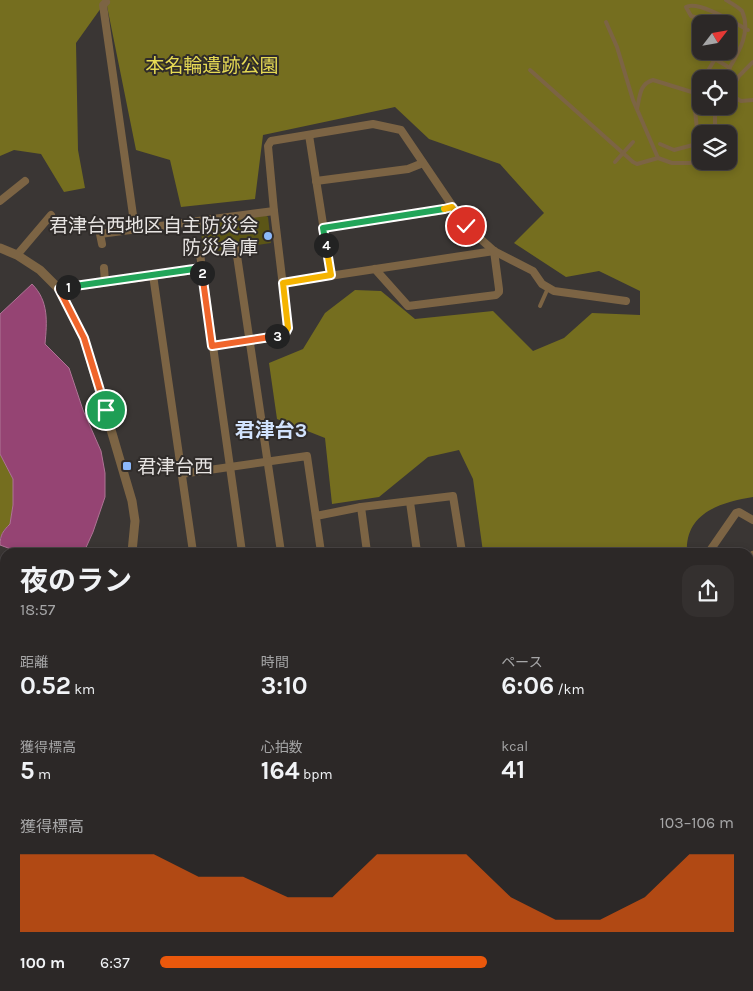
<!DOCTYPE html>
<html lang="ja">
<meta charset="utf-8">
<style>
body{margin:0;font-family:Karla,"Noto Sans JP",sans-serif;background:#34302f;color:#f1f3f6;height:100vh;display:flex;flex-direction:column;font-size:19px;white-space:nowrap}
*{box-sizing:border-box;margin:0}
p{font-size:16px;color:#a6a6a7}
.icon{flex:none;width:28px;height:28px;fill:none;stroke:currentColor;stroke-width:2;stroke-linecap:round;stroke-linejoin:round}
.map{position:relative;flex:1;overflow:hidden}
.panel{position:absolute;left:0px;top:548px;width:754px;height:444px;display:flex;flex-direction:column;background:#2c2827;border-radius:15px 15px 0 0;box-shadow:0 2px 8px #0003,0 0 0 1px #484444}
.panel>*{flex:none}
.needle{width:32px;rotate:59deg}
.fabs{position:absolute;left:692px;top:15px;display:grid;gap:10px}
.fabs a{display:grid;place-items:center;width:45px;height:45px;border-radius:10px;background:#2c2827;box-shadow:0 2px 8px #0003,0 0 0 1px #484444;font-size:25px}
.pin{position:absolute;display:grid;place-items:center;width:42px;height:42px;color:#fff;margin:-21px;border:2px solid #fff;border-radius:50%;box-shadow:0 1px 5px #0007}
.km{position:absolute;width:25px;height:25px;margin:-12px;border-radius:50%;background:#222;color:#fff;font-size:14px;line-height:25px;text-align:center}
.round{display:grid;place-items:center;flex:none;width:52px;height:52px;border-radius:15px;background:#34302f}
.head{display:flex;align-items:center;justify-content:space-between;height:85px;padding:0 20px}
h1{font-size:28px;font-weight:700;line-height:38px}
.stats{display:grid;grid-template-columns:repeat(3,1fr);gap:8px;height:85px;padding:5px 20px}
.stats div{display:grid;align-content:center}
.stats b{font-size:25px;font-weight:700}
.stats small{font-size:14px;font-weight:400}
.stats p{font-size:14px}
.chart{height:140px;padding:10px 20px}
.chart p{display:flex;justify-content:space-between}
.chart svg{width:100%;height:90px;margin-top:5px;fill:#ea580c;opacity:.7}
ul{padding:0 20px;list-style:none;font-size:16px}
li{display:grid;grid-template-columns:80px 60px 1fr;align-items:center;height:38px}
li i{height:12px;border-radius:6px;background:#ea580c}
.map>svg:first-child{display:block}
.green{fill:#5b5516}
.forest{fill:#756e1f;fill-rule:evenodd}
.water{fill:#954473;stroke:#ae7495}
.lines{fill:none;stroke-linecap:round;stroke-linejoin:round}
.service{stroke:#7c6444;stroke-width:4}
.minor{stroke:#7c6444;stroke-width:8}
.tertiary{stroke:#7c6444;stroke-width:9}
.split-1-casing{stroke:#fff;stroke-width:10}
.split-2-casing{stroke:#fff;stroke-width:10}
.split-3-casing{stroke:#fff;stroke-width:10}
.split-4-casing{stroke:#fff;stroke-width:10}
.split-5-casing{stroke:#fff;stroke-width:10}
.split-6-casing{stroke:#fff;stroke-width:10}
.split-1{stroke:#f0652b;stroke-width:6}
.split-2{stroke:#22a559;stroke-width:6}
.split-3{stroke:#f0652b;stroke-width:6}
.split-4{stroke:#f5b400;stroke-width:6}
.split-5{stroke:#22a559;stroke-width:6}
.split-6{stroke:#f5b400;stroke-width:6}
.poi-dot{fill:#8cb9fc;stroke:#302c2a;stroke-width:2}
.labels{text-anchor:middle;stroke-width:4;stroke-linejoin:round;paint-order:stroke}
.park-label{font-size:19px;fill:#e6da54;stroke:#302c2a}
.poi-label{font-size:19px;fill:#e8e5e3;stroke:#302c2a;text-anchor:end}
.neighbourhood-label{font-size:20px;font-weight:bold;fill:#d2e3fd;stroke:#302c2a}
</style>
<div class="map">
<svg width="753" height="991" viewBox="0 0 753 991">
<rect width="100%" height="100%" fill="#3a3634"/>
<polygon class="green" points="265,215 268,217 271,243 204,253 200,225"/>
<g class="forest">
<path d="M0,0H753V497C721,502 685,513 687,552H483L473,479L459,450L428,457L379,497L332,504L325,438L277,419L269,363L303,349L325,313L355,290L381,291L415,319L493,311L533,351L564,338L592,313L640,315V291L599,271L566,277L514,243L544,213L500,164L429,139L395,107L263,135L255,199L181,207L170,160L136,150L106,1L76,43L78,150L85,188L64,192L41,154L14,150L0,156ZM701,24H729V51H701ZM701,79H729V106H701ZM701,134H729V161H701Z"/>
<polygon points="0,454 13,479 13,505 10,525 4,530 0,538"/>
<polygon points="0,594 5,597 5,725 0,730"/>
<polygon points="205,986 359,986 352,991 203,991 206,989"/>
</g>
<g class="water">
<path d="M32,284C49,301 47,322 45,344L69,368L83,410L101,451L105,473V497L93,532L84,552H19L0,545C0,535 3,531 10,524L13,505V479L0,454V314Z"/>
<polygon points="0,619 5,620 5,711 0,713"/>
</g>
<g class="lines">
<g class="service">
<polyline points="606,22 617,47 633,100 658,158"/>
<path d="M708,24L703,19L691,16L686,7C698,0 735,23 748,30"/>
<polyline points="715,59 730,68"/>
<polyline points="530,70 633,162 637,164 658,158 672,163 690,163 701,159"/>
<polyline points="703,79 715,59 716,51"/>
<path d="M723,79C734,59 753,35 742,11C738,7 731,3 726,0"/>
<polyline points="729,94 739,76 753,62"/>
<polyline points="729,94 741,101 753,100"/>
<polyline points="715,106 715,134"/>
<path d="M637,109C640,97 639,84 653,80L695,93"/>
<polyline points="660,144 674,150 693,145 698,139 694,100 695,91 701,81"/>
<polyline points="615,162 633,142"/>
<polyline points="540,306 548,288"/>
</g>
<g class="minor">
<polyline points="106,2 103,5 135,229"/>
<polyline points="309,135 331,275"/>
<polyline points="316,181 408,169 423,163"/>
<polyline points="0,201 25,181"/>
<polyline points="323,228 438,211 452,207"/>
<polyline points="102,244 100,234 274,211"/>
<polyline points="236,249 281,552"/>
<polyline points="200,254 242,552"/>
<polyline points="17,255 51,215"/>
<polyline points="104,268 105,282"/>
<polyline points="375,269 408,306 496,295 499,292 499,289 494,251"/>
<polyline points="153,275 193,552"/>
<polyline points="283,283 494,251"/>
<polyline points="59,289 201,269"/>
<polyline points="212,346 277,337 286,332 288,328 274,211 268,146 271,141 373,124 401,130 466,226 494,251 533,271 542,284 554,291 626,301"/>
<polyline points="181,474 307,456 321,552"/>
<polyline points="410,502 417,552"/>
<polyline points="361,507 367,552"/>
<polyline points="316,516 361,507 453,496 462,552"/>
<polyline points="709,552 736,513 739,512 753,520"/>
<polyline points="749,562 753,555"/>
<polyline points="0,590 5,593"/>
<polyline points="749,730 753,715"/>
<polyline points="0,888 5,881"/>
<polyline points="28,986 35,991"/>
<polyline points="126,986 133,991"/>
<polyline points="629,986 635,991"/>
<polyline points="742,986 743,991"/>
<polyline points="161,991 168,986"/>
<polyline points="379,991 385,986"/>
<polyline points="448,991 452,986"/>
</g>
<g class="tertiary">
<polyline points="0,248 17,255 40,270 59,289 84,338 132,501 135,521 132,552"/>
<polyline points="0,792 5,785"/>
<polyline points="749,800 753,799"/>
<polyline points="0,972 5,965"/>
<polyline points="538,991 542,986"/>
</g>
</g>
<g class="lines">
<defs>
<polyline id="split-1" points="68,287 59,289 84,338 106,410"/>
<polyline id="split-2" points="68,287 201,268 202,273"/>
<polyline id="split-3" points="202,273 212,346 277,336"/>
<polyline id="split-4" points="277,336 286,332 288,328 283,283 331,275 326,245"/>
<polyline id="split-5" points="326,245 323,228 444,209"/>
<polyline id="split-6" points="444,209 452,207 466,226"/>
</defs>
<use href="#split-1" class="split-1-casing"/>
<use href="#split-2" class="split-2-casing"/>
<use href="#split-3" class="split-3-casing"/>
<use href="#split-4" class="split-4-casing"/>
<use href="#split-5" class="split-5-casing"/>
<use href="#split-6" class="split-6-casing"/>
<use href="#split-1" class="split-1"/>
<use href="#split-2" class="split-2"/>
<use href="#split-3" class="split-3"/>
<use href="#split-4" class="split-4"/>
<use href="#split-5" class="split-5"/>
<use href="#split-6" class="split-6"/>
</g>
<g class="poi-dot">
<circle cx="268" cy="236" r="5"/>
<rect x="122" y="461" width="10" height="10" rx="2.5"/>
</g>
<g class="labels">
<g class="park-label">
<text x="212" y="72">本名輪遺跡公園</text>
</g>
<g class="poi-label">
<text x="258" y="232">君津台西地区自主防災会<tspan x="258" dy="22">防災倉庫</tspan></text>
<text x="137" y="473" text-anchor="start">君津台西</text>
</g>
<g class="neighbourhood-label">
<text x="271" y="437">君津台3</text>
</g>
</g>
</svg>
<div class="fabs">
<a><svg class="needle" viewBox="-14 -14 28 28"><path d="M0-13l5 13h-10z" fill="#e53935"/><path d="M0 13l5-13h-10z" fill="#a6a6a7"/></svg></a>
<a><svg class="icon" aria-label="locate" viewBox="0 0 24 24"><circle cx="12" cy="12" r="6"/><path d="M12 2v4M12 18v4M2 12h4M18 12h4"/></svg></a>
<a><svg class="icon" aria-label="layers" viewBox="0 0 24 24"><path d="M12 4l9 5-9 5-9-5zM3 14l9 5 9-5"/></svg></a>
</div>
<div class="pin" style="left:106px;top:410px;background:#1e9e55"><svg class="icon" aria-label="arrive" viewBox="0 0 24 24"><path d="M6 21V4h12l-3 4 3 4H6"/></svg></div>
<div class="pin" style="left:466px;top:226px;background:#d93025"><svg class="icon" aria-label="check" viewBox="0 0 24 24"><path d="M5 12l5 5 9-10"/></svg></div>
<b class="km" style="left:68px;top:287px">1</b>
<b class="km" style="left:202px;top:273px">2</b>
<b class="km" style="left:277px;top:336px">3</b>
<b class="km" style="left:326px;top:245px">4</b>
<section class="panel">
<div class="head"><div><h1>夜のラン</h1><p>18:57</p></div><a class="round"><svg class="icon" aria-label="share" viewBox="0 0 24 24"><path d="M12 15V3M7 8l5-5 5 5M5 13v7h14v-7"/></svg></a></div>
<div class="stats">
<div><p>距離</p><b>0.52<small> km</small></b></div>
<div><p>時間</p><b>3:10</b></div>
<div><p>ペース</p><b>6:06<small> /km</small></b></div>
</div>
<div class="stats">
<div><p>獲得標高</p><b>5<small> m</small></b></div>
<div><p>心拍数</p><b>164<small> bpm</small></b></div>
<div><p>kcal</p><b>41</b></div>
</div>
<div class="chart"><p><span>獲得標高</span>103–106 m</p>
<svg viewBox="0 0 160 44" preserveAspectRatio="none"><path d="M0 44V6L10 6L20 6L30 6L40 17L50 17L60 27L70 27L80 6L90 6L100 6L110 27L120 38L130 38L140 27L150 6L160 6V44z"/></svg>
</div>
<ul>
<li><b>100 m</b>6:37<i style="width:57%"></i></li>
</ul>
</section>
</div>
